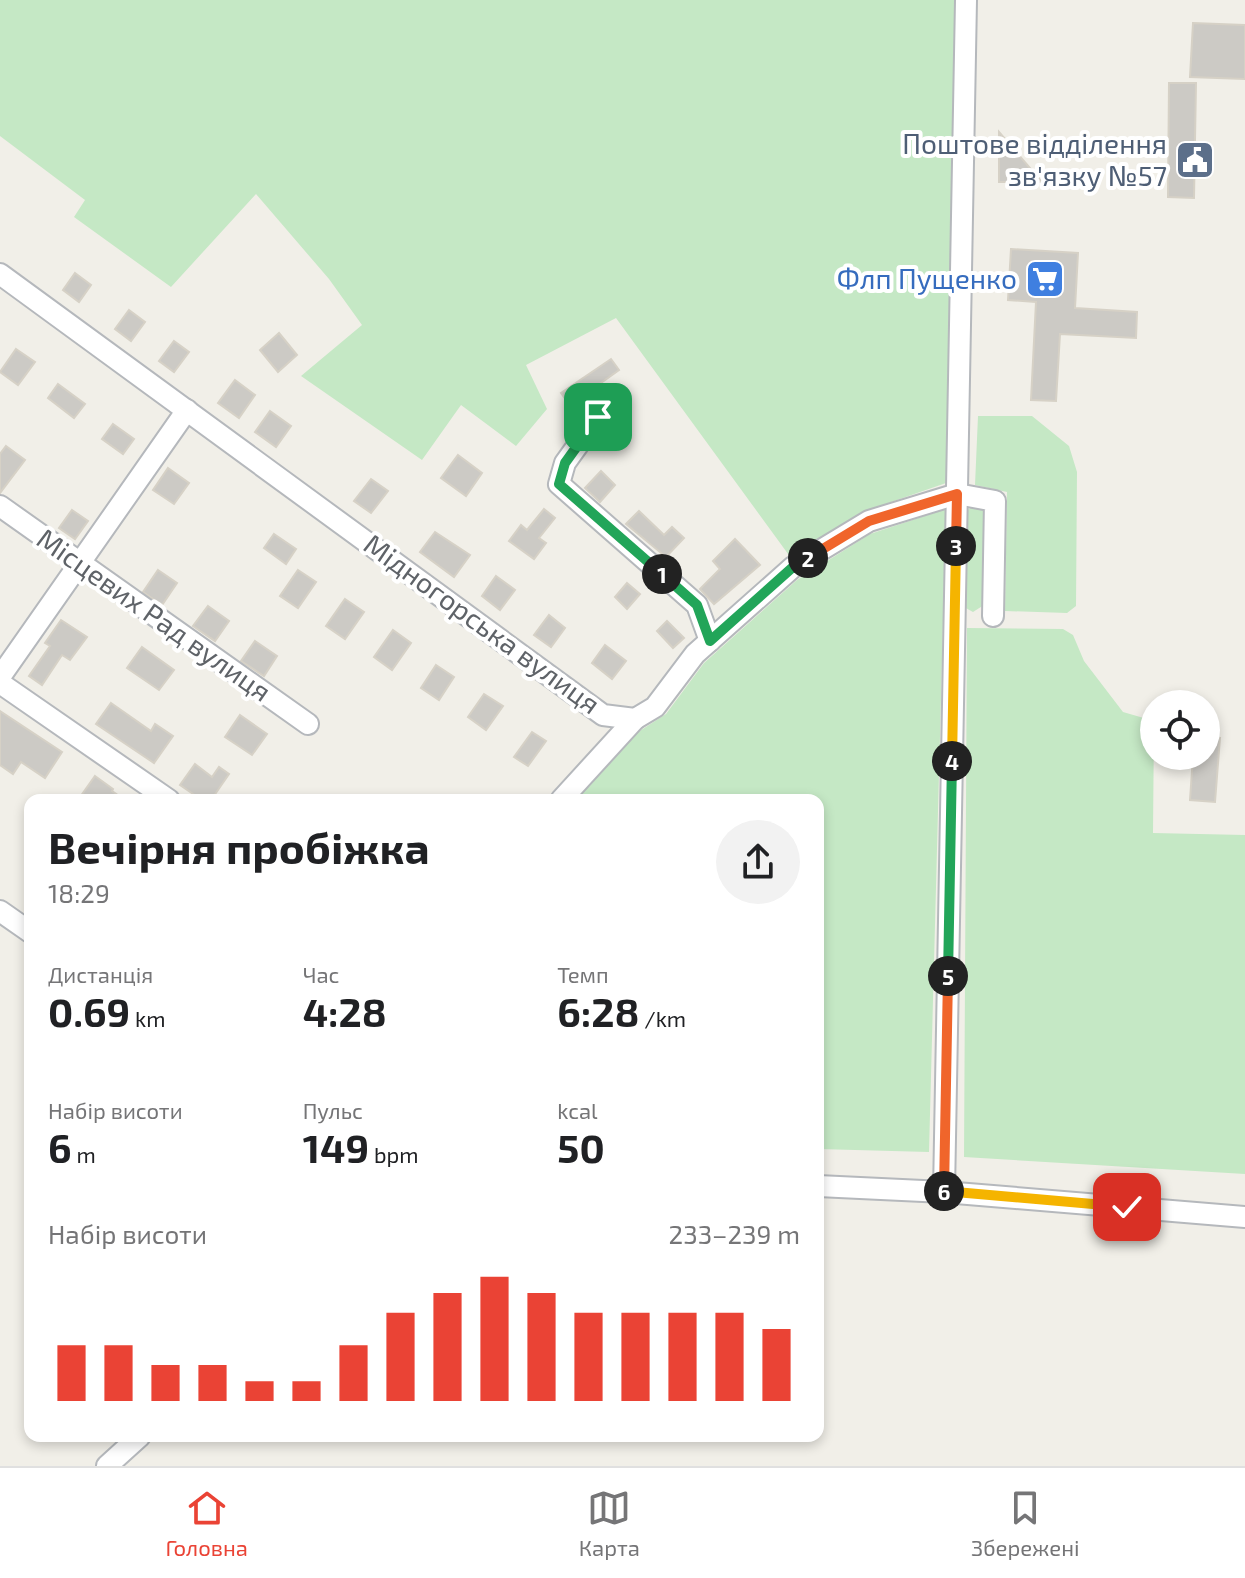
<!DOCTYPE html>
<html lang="uk">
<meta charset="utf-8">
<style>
body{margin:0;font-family:"Exo 2",sans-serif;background:#f2f2f2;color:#202124;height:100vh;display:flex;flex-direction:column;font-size:30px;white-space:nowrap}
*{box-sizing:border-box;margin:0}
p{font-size:26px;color:#757577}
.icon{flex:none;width:44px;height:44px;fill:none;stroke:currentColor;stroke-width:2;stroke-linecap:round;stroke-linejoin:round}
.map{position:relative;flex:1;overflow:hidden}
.side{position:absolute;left:24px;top:794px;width:800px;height:648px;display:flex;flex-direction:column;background:#fff;border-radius:16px;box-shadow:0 4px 12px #0003}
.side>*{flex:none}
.tools{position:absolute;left:1140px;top:690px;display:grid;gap:16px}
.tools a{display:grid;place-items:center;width:80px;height:80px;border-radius:50%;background:#fff;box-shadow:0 4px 12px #0003;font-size:40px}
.pin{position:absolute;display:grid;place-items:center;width:68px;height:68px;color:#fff;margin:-34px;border-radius:16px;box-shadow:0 4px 12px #0006}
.km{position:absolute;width:40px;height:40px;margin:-20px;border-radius:50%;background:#222;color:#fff;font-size:22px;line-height:40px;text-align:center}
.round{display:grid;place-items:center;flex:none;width:84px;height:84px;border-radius:42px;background:#f2f2f2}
.headline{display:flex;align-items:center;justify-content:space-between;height:136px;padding:0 24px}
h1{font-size:44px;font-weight:700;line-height:60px}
.stats{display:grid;grid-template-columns:repeat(3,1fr);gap:12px;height:136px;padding:8px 24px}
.stats div{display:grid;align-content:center}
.stats b{font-size:40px;font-weight:700}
.stats small{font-size:22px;font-weight:400}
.stats p{font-size:22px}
.chart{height:224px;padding:16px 24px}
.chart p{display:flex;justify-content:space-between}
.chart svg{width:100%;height:144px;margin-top:8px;stroke:#ea4335;stroke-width:6}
.tabs{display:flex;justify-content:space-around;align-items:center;height:112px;border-top:2px solid #e0e0e0;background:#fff;font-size:22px;color:#757577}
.tabs a{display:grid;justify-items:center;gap:4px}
.tabs .on{color:#ea4335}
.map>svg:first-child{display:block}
.green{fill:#c5e8c5}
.building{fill:#cccac5;stroke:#d6d1c6;stroke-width:2}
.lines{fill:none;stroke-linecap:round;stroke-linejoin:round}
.minor-casing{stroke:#b5b8bc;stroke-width:24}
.minor{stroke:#fff;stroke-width:20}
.split-1-casing{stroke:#fff;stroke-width:16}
.split-2-casing{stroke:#fff;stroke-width:16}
.split-3-casing{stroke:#fff;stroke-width:16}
.split-4-casing{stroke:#fff;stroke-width:16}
.split-5-casing{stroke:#fff;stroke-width:16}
.split-6-casing{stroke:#fff;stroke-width:16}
.split-7-casing{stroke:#fff;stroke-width:16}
.split-1{stroke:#22a559;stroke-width:10}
.split-2{stroke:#22a559;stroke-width:10}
.split-3{stroke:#f0652b;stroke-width:10}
.split-4{stroke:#f5b400;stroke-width:10}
.split-5{stroke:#22a559;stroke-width:10}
.split-6{stroke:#f0652b;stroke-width:10}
.split-7{stroke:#f5b400;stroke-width:10}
.labels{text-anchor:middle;stroke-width:8;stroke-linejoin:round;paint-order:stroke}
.service-label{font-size:28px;fill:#4e5e75;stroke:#fff;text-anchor:end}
.shop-label{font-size:28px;fill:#366cbe;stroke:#fff;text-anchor:end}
.street-label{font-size:28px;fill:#5f6368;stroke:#fff}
</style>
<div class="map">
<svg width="1245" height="1466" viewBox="0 0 1245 1466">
<rect width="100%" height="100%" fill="#f1efe8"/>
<g class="green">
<polygon points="0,0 956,0 946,483 874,508 791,558 616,318 526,365 547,409 516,446 461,405 422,460 301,376 362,325 329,279 256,194 171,287 74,217 85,200 0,136"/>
<polygon points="978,416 1032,416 1069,446 1077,472 1076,606 1067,613 1005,611 1007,492 975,485"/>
<polygon points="977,503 986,510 984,605 973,612 964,607 965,512"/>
<polygon points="946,509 929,1152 818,1149 818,800 575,800 635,734 666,714 704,663 797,580 870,534"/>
<polygon points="967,628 1063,629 1073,635 1084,661 1123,712 1154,721 1153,833 1245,835 1245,1174 964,1157"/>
</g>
<g class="building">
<polygon points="1193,23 1245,25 1245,79 1190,77"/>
<polygon points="1169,83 1196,83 1194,198 1168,197"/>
<polygon points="999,132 1042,182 999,182"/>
<polygon points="1011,249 1078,253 1075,308 1137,312 1136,338 1060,334 1056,401 1031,400 1036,302 1008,300"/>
<polygon points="75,273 91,285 79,302 63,290"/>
<polygon points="129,310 145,322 131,341 115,329"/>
<polygon points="279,333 297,355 278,372 260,350"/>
<polygon points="174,341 189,352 174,372 159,361"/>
<polygon points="16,349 35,362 18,385 0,372"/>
<polygon points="611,359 619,370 570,405 561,393"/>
<polygon points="235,380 255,395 239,418 218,403"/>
<polygon points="58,384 85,404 74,418 48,398"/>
<polygon points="270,411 291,426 276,447 255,432"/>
<polygon points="113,424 134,439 123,454 102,439"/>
<polygon points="6,446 25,460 0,493 0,454"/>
<polygon points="458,455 482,473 466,496 441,478"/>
<polygon points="168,468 189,483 174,504 153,490"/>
<polygon points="601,471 615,485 600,502 585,488"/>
<polygon points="371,479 388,491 371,513 354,501"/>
<polygon points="544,509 555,518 539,538 546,543 534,559 509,541 521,525 527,530"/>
<polygon points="72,510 88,521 75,539 59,528"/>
<polygon points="639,511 664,535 672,527 684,538 666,557 626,524"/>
<polygon points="435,532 470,555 454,577 420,552"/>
<polygon points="274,534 296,549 286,564 264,548"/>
<polygon points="735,539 760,565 714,604 700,589 720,569 713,561"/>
<polygon points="158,570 177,583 162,605 143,592"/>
<polygon points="298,570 316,582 298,608 280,596"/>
<polygon points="496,576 515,590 500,610 482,596"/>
<polygon points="627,583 640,594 627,609 615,597"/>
<polygon points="345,599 364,612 345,639 326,626"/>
<polygon points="208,606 229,621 215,641 193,626"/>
<polygon points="549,615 565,628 551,647 534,635"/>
<polygon points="61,620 87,637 70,660 62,655 42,685 29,676 50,646 45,643"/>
<polygon points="667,621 684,638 673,648 657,631"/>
<polygon points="393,630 411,643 392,670 374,657"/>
<polygon points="255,641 277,656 264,676 241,661"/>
<polygon points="605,645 626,661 612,679 592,663"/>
<polygon points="142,647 174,670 159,690 127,668"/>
<polygon points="436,665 454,677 439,700 421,688"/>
<polygon points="484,694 503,706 486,730 468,717"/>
<polygon points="111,703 151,731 155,724 173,736 154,763 96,724"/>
<polygon points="0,711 62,752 45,778 21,762 13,774 0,765"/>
<polygon points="240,715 267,734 252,755 225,737"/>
<polygon points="532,732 546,741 528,766 514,757"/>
<polygon points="1206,737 1220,738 1215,802 1190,800 1193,756 1206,756"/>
<polygon points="195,764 212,777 219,767 229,774 211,800 202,800 180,785"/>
<polygon points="95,776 113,789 112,791 125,800 78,800"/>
</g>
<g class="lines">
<defs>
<g id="minor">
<polyline points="0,274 603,715 635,719 655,707 695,654 793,567 869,521 957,494 995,501 993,616"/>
<polyline points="598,417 565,463 559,484 697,605 710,641"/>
<polyline points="0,506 308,724"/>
<polyline points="0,677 187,410"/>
<polyline points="0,683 169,800"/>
<polyline points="561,800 635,719"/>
<polyline points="0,911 30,932"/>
<polyline points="818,1186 944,1192 1245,1217"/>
<polyline points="944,1192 966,0"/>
<polyline points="107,1466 140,1436"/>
</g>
</defs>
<use href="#minor" class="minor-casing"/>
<use href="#minor" class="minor"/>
</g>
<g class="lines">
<defs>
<polyline id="split-1" points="598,417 565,463 559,484 662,574"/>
<polyline id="split-2" points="662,574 697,605 710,641 793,567 808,558"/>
<polyline id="split-3" points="808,558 869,521 957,494 956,546"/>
<polyline id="split-4" points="952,761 956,546"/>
<polyline id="split-5" points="948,976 952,761"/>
<polyline id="split-6" points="944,1191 948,976"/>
<polyline id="split-7" points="944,1191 1127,1207"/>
</defs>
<use href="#split-1" class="split-1-casing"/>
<use href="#split-2" class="split-2-casing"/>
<use href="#split-3" class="split-3-casing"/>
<use href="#split-4" class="split-4-casing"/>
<use href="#split-5" class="split-5-casing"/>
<use href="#split-6" class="split-6-casing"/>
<use href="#split-7" class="split-7-casing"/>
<use href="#split-1" class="split-1"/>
<use href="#split-2" class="split-2"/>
<use href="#split-3" class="split-3"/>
<use href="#split-4" class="split-4"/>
<use href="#split-5" class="split-5"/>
<use href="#split-6" class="split-6"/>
<use href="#split-7" class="split-7"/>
</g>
<defs>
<symbol id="civic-square" viewBox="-11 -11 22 22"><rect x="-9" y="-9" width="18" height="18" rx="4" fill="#5c6f8a" stroke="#fff"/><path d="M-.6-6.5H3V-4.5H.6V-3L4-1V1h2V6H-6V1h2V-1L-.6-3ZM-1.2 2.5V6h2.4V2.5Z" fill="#fff"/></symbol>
<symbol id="supermarket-square" viewBox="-11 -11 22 22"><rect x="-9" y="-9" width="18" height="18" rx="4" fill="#3f7fe0" stroke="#fff"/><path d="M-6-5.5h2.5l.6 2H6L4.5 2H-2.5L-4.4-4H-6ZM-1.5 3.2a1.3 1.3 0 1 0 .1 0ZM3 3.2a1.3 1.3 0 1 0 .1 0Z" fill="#fff"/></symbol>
</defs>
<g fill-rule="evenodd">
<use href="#civic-square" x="1173" y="138" width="44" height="44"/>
<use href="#supermarket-square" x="1023" y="257" width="44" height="44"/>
</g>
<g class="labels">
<g class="service-label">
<text x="1167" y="154">Поштове відділення<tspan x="1167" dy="32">зв'язку №57</tspan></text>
</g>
<g class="shop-label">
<text x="1017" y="289">Флп Пущенко</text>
</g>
<g class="street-label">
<text transform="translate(154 615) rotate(35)" y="10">Місцевих Рад вулиця</text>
<text transform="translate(482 624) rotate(36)" y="10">Мідногорська вулиця</text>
</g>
</g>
</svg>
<div class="tools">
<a><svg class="icon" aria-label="locate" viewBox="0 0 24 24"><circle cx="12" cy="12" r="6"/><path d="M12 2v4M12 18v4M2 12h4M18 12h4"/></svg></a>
</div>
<div class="pin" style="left:598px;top:417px;background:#1e9e55"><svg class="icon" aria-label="arrive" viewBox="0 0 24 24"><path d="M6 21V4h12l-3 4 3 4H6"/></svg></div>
<div class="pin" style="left:1127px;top:1207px;background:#d93025"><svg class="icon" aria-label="check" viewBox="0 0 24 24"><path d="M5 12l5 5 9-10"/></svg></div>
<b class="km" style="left:662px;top:574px">1</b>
<b class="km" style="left:808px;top:558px">2</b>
<b class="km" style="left:956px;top:546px">3</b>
<b class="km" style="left:952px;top:761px">4</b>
<b class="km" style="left:948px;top:976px">5</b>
<b class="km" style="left:944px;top:1191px">6</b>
<section class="side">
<div class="headline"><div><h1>Вечірня пробіжка</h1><p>18:29</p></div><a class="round"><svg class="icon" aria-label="share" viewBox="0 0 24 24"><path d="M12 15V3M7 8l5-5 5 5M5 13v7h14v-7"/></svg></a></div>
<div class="stats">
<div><p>Дистанція</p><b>0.69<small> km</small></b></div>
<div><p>Час</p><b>4:28</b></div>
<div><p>Темп</p><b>6:28<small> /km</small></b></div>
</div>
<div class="stats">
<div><p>Набір висоти</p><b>6<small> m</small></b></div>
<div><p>Пульс</p><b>149<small> bpm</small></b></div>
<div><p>kcal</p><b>50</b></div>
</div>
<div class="chart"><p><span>Набір висоти</span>233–239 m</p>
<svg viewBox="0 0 160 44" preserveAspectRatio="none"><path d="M5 44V27M15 44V27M25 44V33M35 44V33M45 44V38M55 44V38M65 44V27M75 44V17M85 44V11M95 44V6M105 44V11M115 44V17M125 44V17M135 44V17M145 44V17M155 44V22"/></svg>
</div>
</section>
</div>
<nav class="tabs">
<a class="on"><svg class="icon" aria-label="home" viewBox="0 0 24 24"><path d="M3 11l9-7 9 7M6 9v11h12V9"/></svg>Головна</a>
<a><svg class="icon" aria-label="map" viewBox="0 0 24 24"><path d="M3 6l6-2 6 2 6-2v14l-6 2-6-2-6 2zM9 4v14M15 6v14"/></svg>Карта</a>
<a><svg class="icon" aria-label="saved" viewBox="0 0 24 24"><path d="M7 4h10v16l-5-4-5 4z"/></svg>Збережені</a>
</nav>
